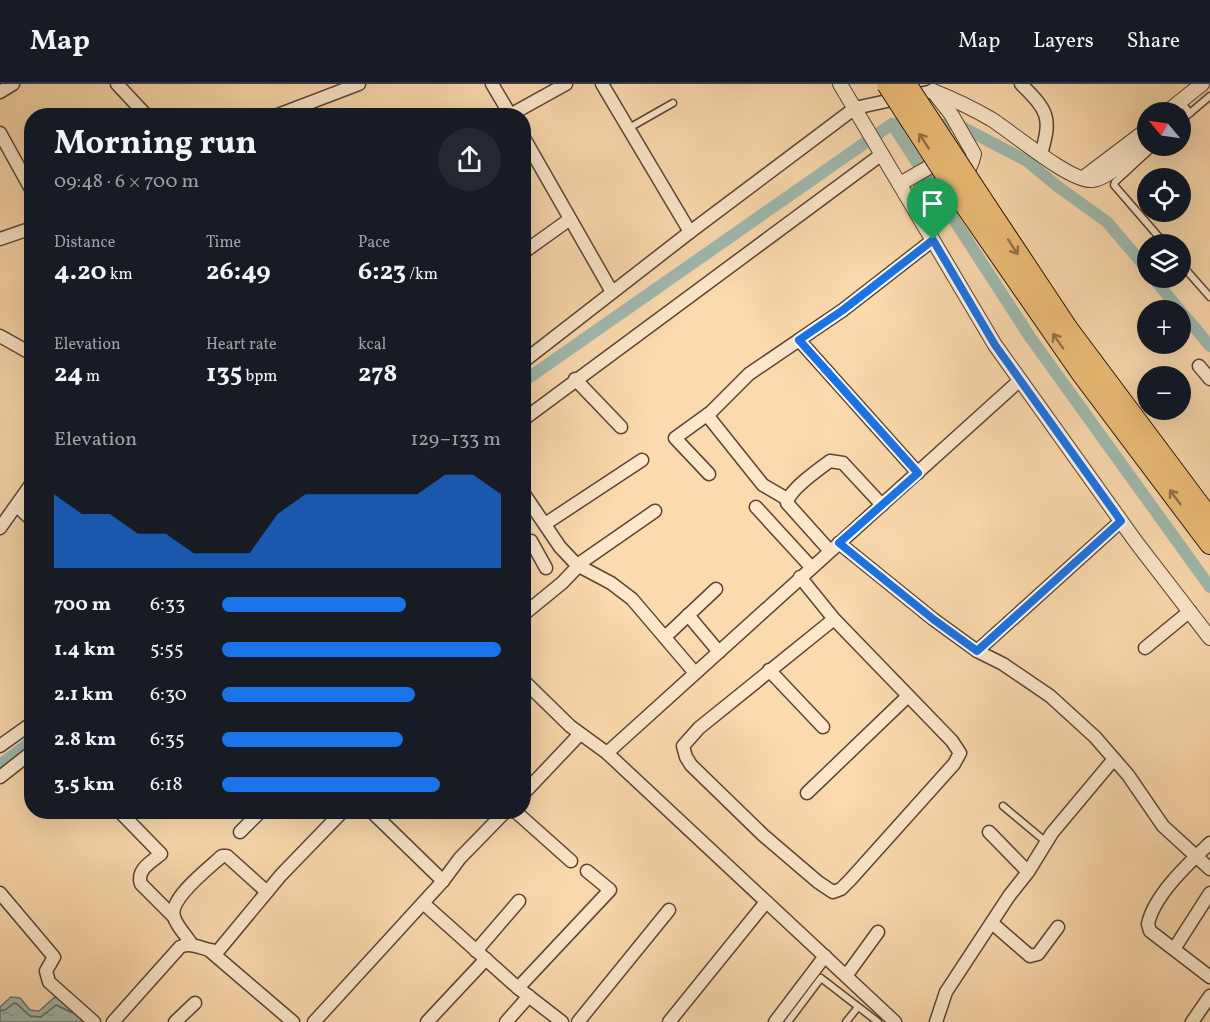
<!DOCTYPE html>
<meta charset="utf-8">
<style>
body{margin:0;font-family:Vollkorn,serif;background:#242831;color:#f1f3f6;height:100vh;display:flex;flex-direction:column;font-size:22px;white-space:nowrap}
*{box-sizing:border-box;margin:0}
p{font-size:20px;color:#9ea1a6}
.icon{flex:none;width:33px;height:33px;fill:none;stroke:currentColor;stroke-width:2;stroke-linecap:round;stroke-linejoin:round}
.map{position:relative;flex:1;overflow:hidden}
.details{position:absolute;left:24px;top:24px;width:507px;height:711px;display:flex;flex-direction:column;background:#171b24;border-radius:24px;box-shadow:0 6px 24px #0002}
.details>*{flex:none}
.needle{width:39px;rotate:299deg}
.buttons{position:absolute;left:1137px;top:18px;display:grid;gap:12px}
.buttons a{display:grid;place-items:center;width:54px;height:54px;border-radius:50%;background:#171b24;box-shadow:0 6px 24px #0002;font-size:30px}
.pin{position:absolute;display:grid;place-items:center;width:51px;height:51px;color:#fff;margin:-62px -26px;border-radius:50% 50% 50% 0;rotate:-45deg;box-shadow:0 0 6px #0007}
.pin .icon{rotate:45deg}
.round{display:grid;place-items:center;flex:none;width:63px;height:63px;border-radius:32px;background:#242831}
.headline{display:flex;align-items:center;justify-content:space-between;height:102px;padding:0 30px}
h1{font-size:33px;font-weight:700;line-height:45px}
.metrics{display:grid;grid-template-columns:repeat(3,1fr);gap:9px;height:102px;padding:6px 30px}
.metrics div{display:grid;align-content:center}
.metrics b{font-size:26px;font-weight:700}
.metrics small{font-size:16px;font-weight:400}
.metrics p{font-size:16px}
.chart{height:168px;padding:12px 30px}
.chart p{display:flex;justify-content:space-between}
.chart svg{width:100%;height:108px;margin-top:6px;fill:#1a73e8;opacity:.7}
ul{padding:0 30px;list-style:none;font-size:20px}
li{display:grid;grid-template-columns:96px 72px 1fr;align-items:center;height:45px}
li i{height:15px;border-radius:8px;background:#1a73e8}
header{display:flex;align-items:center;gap:36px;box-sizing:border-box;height:84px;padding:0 30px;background:#171b24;border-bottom:2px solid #363941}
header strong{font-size:28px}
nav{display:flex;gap:33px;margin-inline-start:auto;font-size:21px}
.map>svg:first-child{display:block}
.water{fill:url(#water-ripples);stroke:#6e776e;stroke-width:1.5}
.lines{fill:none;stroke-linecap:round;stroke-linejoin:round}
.shore{stroke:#62665e;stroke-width:1.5}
.canal{stroke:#9fbab0;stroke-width:12}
.service-casing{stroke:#5a4534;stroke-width:9}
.minor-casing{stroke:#5a4534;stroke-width:15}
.tertiary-casing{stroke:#5a4534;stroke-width:16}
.trunk-casing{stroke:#25130b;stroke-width:22}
.service{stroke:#fce7ca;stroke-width:6}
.minor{stroke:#fce7ca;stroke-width:12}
.tertiary{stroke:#fce7ca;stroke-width:14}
.trunk{stroke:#eebd77;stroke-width:20}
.trunk-bridge-casing{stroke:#25130b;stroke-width:22;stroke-linecap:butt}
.trunk-bridge{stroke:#eebd77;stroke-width:20}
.oneway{stroke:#947046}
.route-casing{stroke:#fff;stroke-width:12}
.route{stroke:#1a73e8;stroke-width:8}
</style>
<header>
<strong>Map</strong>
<nav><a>Map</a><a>Layers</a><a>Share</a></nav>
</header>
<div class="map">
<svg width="1210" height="938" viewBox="0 0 1210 938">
<defs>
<pattern id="water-ripples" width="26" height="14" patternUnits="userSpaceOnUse" patternTransform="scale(1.5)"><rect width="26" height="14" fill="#9fbab0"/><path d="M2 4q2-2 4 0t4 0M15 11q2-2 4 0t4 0" fill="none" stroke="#899f96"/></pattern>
</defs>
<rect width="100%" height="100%" fill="#fbdaae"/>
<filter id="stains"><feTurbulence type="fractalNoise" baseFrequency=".00333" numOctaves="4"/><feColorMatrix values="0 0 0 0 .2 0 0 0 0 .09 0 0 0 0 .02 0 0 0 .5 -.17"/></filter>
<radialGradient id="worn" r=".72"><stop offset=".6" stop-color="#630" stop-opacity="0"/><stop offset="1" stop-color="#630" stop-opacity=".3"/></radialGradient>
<polygon class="water" points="11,913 20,914 30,926 39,927 55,913 81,927 91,938 0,938 0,923"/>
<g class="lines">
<polyline class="shore" points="0,927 5,926 14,919 17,920 30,932 41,933 56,921 73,929"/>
<g class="canal">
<polyline points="892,40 1030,253 1210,503"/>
<polyline points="1153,194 1210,262"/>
<polyline points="524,297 892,40 958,41 1027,77 1057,102 1107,138 1148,186"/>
<polyline points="0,681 32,657"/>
</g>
<defs>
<g id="service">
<polyline points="1190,29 1210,12"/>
<polyline points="1180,38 1190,29 1186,24"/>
<polyline points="629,44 673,19"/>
<polyline points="1154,62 1115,98 1114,101 1165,160"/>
<polyline points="1180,179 1210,213"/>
<polyline points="1003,722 1046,758"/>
<polyline points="788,938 821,894 878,938"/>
<polyline points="846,938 858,923"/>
</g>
<g id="minor">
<polyline points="117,0 147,32"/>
<polyline points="492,0 511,32"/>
<polyline points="602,0 690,148"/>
<path d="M1021,0C1048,27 1052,33 1041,70"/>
<polyline points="0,8 13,0"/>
<polyline points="510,31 566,0"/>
<polyline points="275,32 359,0"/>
<polyline points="0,49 32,107"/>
<polyline points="524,54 612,208"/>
<polyline points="0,155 32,144"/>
<polyline points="524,168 570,135"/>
<polyline points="0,252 32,270"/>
<polyline points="799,256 918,389"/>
<polyline points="524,277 690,148 855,24 933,7"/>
<polyline points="1199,282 1210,295"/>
<polyline points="575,295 621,343"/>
<polyline points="707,331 763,401 787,415"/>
<polyline points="524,335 882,70"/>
<polyline points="709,390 675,354 711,328 749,290 843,226 933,156"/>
<polyline points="524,410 560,463 577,481 611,499 632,515 695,589"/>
<polyline points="17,422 32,436"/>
<polyline points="756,423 811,483"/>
<polyline points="545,440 642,376"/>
<polyline points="0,444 32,399"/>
<polyline points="524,459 531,457 546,484"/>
<polyline points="839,459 933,535 977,567 1003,580 1050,612 1095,653 1128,691 1163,742 1210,785"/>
<path d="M830,467L787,419C789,406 819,385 830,377L843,379L882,421"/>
<polyline points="800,493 834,535 952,657 960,669 954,680 850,796 841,805 833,808 818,798 763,751 691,681 686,673 683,662 699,644 834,535"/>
<polyline points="524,530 562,499 583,477 655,427"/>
<polyline points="688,531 719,568"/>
<polyline points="665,553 716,505"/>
<polyline points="1145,564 1190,527"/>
<polyline points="977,567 1121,437"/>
<polyline points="769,586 823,643"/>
<polyline points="524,597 570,642 607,669 895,938"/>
<polyline points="0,662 32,639"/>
<polyline points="607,669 1020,296"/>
<polyline points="0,693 32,668"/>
<polyline points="524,709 580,650"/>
<polyline points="807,709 908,612"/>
<path d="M120,728L161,770C151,778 136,786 141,800L173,832"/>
<polyline points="372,728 443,797"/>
<polyline points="516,728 571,777"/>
<polyline points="240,748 260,728"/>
<polyline points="989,748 1028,788"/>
<path d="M1210,759C1189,779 1154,811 1148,840L1150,847L1210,893"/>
<polyline points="0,809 54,873 46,887 49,898 94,938"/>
<polyline points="423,819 518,904 610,806 587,787"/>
<polyline points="992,839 1030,872 1038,870 1058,843"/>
<path d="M192,861C187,852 177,843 174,833C168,815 209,784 222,772H227L267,808"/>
<polyline points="1174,865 1210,809"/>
<polyline points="210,867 293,938"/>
<polyline points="476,867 519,817"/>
<polyline points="846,892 878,848"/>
<polyline points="518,904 562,938"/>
<path d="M113,938L180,863C193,857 204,867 218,867L281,791L342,728"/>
<polyline points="175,938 195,919"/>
<polyline points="314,938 443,797 460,774 505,728"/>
<polyline points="427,938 486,875"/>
<polyline points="506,938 529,912"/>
<polyline points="578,938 669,826"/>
<polyline points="669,938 766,818"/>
<polyline points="775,938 825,872"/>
<polyline points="936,938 946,908 1009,812 1028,788 1052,749 1114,675"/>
<polyline points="1192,938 1210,912"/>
</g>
<g id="tertiary">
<polyline points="840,0 995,261 1136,458 1210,554"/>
<path d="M933,7C953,15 972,24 991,35C1012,48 1070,98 1092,96C1108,95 1135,68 1148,57"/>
<polyline points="1167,28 1202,0"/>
<polyline points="1086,92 1148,45"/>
<polyline points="900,100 945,74"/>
<path d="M925,142C942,121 968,98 974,70L951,30L933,7"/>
</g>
<g id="trunk">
<polyline points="981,114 1068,245 1210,435"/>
<polyline points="967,124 1082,290 1210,460"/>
</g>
</defs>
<use href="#service" class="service-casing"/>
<use href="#minor" class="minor-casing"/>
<use href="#tertiary" class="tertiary-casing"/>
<use href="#trunk" class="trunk-casing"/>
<use href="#service" class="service"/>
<use href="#minor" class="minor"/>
<use href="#tertiary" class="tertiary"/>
<use href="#trunk" class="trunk"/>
<defs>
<g id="trunk-bridge">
<polyline points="887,0 967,124"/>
<polyline points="906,0 981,114"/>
</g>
</defs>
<use href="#trunk-bridge" class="trunk-bridge-casing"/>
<use href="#trunk-bridge" class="trunk-bridge"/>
</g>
<defs><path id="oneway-shaft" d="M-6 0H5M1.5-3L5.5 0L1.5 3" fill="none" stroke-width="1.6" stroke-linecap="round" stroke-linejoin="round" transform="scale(1.5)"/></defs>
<g class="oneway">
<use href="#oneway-shaft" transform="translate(924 57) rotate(-123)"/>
<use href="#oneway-shaft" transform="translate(1013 163) rotate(57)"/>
<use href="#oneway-shaft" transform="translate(1058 257) rotate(-125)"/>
<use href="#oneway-shaft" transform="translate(1175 413) rotate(-127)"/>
</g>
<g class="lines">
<defs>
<polygon id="route" points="933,156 995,261 1121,437 977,567 933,535 839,459 918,389 799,256 843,226"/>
</defs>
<use href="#route" class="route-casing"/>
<use href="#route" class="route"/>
</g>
<rect width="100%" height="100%" filter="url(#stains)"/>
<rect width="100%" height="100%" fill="url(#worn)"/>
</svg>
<div class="buttons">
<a><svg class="needle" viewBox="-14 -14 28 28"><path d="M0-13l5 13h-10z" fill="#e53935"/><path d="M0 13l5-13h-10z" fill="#9ea1a6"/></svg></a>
<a><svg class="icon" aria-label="locate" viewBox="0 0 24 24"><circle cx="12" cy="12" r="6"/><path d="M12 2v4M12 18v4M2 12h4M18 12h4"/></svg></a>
<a><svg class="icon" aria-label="layers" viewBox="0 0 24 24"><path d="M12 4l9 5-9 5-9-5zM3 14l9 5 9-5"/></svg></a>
<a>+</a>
<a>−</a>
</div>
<div class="pin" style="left:933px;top:156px;background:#1e9e55"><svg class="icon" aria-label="arrive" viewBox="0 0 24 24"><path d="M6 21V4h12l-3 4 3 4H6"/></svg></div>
<section class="details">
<div class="headline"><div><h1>Morning run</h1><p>09:48 · 6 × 700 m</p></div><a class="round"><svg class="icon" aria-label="share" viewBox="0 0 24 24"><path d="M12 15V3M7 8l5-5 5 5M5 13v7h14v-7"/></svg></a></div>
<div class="metrics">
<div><p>Distance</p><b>4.20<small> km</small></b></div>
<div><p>Time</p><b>26:49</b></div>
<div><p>Pace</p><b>6:23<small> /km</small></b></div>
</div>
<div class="metrics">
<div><p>Elevation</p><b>24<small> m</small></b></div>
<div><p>Heart rate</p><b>135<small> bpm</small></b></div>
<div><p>kcal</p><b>278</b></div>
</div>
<div class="chart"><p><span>Elevation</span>129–133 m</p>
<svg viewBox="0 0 160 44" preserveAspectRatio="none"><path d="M0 44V14L10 22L20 22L30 30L40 30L50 38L60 38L70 38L80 22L90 14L100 14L110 14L120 14L130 14L140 6L150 6L160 14V44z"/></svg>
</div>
<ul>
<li><b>700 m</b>6:33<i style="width:66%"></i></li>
<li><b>1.4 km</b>5:55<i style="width:100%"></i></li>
<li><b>2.1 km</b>6:30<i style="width:69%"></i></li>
<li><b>2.8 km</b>6:35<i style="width:65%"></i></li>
<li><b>3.5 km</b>6:18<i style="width:78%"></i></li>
</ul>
</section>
</div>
